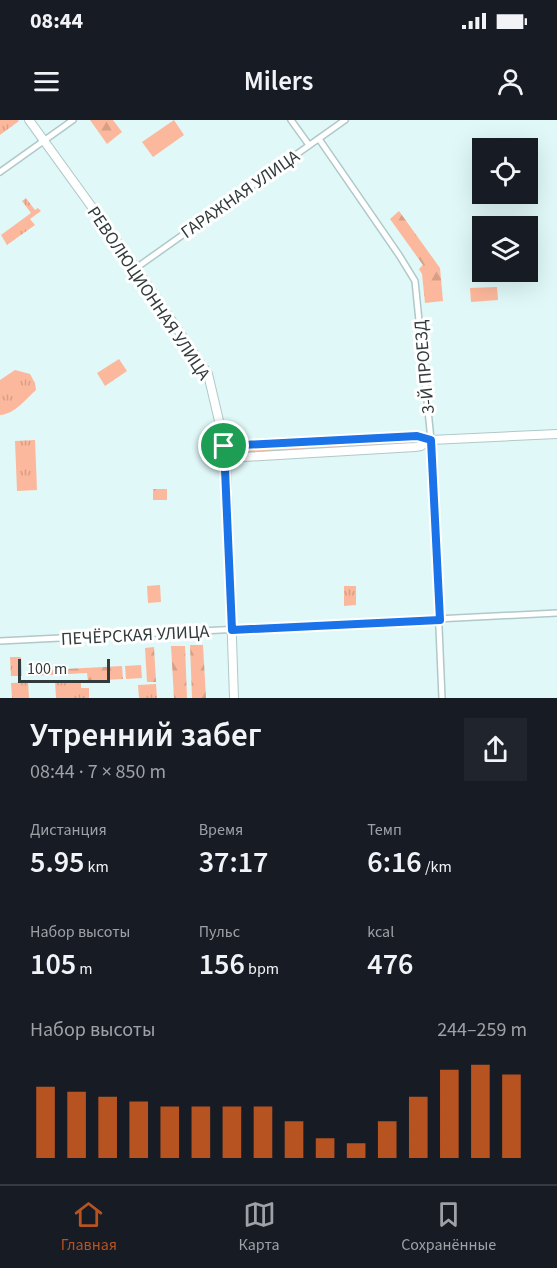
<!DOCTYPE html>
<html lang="ru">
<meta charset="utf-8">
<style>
body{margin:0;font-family:"Source Sans 3",sans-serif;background:#20242c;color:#f1f3f6;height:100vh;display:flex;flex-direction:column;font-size:22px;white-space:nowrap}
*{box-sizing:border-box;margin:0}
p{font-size:20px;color:#9ea1a6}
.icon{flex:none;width:33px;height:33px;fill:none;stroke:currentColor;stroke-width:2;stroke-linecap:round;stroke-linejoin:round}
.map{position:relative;height:578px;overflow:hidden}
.side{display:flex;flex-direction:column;background:#171b24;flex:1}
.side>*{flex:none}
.fabs{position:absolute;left:472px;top:18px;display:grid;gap:12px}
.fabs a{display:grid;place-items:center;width:66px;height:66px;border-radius:0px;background:#171b24;box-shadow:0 6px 24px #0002;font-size:30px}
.scale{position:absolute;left:18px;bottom:15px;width:92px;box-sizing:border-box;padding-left:6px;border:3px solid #323b3b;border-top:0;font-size:16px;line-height:21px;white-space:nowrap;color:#323b3b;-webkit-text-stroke:4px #fff;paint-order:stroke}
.pin{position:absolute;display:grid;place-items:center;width:51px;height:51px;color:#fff;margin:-26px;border:3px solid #fff;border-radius:50%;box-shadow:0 2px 6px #0007}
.round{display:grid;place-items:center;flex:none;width:63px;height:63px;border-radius:0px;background:#20242c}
.head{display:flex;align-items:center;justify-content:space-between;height:102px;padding:0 30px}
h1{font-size:33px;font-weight:600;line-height:45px}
.stats{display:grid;grid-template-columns:repeat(3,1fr);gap:9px;height:102px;padding:6px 30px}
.stats div{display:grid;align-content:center}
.stats b{font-size:30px;font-weight:600}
.stats small{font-size:16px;font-weight:400}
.stats p{font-size:16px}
.chart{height:168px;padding:12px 30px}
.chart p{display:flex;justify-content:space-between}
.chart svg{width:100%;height:108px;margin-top:6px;stroke:#b75321;stroke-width:6}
.status{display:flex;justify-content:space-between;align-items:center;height:42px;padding:0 30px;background:#171b24;direction:ltr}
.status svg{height:16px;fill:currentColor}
header{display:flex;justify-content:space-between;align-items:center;height:78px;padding:0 30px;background:#171b24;font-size:27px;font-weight:600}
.dock{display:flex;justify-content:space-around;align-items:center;height:84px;border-top:2px solid #363941;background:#171b24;font-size:16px;color:#9ea1a6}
.dock a{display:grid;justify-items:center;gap:3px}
.dock .active{color:#b75321}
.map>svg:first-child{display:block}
.grass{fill:url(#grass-tufts)}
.forest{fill:url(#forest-firs)}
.pitch{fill:#fcb89c}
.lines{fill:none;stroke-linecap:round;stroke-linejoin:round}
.street-casing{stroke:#b1c8c9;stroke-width:8}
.secondary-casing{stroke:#b1c8c9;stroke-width:10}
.street{stroke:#fff;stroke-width:5}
.secondary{stroke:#fff;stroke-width:8}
.route-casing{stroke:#fff;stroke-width:12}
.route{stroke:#1a73e8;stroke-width:8}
.labels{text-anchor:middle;stroke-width:6;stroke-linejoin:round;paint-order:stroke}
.street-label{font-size:18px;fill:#323b3b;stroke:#fff}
</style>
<div class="status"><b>08:44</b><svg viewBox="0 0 49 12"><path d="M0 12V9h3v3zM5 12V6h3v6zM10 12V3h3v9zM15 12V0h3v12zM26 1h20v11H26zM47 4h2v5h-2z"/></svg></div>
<header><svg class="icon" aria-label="menu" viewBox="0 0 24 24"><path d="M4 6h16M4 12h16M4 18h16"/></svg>Milers<svg class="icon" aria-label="person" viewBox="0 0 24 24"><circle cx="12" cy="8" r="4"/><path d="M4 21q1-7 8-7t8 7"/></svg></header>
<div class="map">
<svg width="557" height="578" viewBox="0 0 557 578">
<defs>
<pattern id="grass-tufts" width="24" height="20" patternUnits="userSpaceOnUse" patternTransform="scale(1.5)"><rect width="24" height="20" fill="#fcb89c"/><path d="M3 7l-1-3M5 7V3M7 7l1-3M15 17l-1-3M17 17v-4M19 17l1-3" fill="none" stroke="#d89f87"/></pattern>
<pattern id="forest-firs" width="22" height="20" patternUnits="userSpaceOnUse" patternTransform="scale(1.5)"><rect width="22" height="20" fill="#fcb89c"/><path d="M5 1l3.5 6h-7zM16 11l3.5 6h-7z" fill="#d89f87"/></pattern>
</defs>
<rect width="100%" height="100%" fill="#e0f8f8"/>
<g class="grass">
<polygon points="0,0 18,0 19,1 0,15"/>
<polygon points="26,78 35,90 38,88 41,91 30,99 35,105 7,125 1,115 31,93 22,81"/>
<path d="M15,250L30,254L35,263L36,270C26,279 15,294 0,295V260Z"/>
<polygon points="416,319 419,321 419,323 246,333 243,331 246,329"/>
<polygon points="35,320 37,370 17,371 15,321"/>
<rect x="153" y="369" width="14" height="11"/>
<polygon points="160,465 161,482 148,483 147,466"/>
<polygon points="344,466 356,466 356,485 344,486"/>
<polygon points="10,537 21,537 22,556 11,556"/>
<polygon points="141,545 142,558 126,559 125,546"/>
<polygon points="81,560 81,568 89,568 89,578 56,578 55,561"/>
<polygon points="28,562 29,578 12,578 11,563"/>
<polygon points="156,564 157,578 139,578 138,565"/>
</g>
<g class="forest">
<polygon points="90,0 113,0 122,12 107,24"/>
<polygon points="399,91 440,148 443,181 425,183 422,154 419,149 423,145 390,99"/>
<polygon points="190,525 203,525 206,578 192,578"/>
<polygon points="171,526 185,526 187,578 174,578"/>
<polygon points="154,527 156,562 147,562 145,528"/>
<polygon points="122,546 123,559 88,561 87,553 29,556 28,551"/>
</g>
<g class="pitch">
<polygon points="174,0 184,15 153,37 142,22"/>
<polygon points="497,167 498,180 471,182 470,168"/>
<polygon points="119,239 127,251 105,266 97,253"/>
</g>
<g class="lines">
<defs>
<g id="street">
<polyline points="291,0 309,25"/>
<polyline points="319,19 399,135 415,161 431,320 442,578"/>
<polyline points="0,52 73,0"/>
<polyline points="136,148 345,0"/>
<polyline points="0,521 557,493"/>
</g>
<g id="secondary">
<polyline points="29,0 136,148 208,254 223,318 226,343 234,578"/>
<polyline points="224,326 413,316 431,320 557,314"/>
<polyline points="226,338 415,327 421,326 431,320"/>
</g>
</defs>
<use href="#street" class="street-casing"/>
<use href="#secondary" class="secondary-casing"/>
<use href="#street" class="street"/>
<use href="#secondary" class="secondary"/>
</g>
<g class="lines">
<defs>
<polygon id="route" points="417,316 431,320 440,500 232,510 224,326"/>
</defs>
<use href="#route" class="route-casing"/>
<use href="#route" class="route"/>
</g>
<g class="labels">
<g class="street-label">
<text transform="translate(240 74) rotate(-35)" y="6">ГАРАЖНАЯ УЛИЦА</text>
<text transform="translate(149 173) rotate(56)" y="6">РЕВОЛЮЦИОННАЯ УЛИЦА</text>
<text transform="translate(424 247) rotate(-95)" y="6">3-Й ПРОЕЗД</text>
<text transform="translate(135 515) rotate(-3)" y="6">ПЕЧЁРСКАЯ УЛИЦА</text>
</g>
</g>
</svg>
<div class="fabs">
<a><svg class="icon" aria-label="locate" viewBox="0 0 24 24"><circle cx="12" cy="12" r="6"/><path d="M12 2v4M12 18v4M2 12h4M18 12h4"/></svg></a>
<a><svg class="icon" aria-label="layers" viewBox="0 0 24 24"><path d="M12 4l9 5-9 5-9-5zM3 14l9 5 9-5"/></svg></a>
</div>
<div class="scale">100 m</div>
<div class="pin" style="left:224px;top:326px;background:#1e9e55"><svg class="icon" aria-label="arrive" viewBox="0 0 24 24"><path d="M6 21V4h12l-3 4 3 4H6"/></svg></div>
</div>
<section class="side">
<div class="head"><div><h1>Утренний забег</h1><p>08:44 · 7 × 850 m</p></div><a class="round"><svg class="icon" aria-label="share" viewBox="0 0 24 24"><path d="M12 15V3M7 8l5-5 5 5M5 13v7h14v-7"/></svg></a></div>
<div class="stats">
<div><p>Дистанция</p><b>5.95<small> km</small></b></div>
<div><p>Время</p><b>37:17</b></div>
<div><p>Темп</p><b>6:16<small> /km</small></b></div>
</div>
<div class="stats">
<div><p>Набор высоты</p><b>105<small> m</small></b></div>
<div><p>Пульс</p><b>156<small> bpm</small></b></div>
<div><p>kcal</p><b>476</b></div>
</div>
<div class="chart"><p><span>Набор высоты</span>244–259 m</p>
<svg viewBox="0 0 160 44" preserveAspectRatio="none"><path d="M5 44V15M15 44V17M25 44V19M35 44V21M45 44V23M55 44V23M65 44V23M75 44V23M85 44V29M95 44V36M105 44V38M115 44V29M125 44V19M135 44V8M145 44V6M155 44V10"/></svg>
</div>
</section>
<nav class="dock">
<a class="active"><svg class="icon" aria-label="home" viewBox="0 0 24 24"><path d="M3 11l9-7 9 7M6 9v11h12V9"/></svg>Главная</a>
<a><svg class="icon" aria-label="map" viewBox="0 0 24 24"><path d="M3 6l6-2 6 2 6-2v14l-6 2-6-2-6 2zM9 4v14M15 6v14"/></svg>Карта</a>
<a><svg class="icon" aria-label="saved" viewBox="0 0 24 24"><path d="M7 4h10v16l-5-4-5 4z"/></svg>Сохранённые</a>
</nav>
